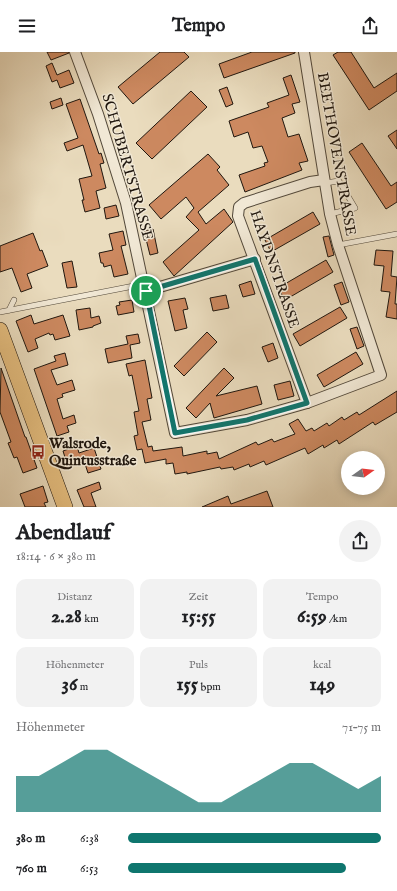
<!DOCTYPE html>
<html lang="de">
<meta charset="utf-8">
<style>
body{margin:0;font-family:"IM FELL English",serif;background:#f2f2f2;color:#202124;height:100vh;display:flex;flex-direction:column;font-size:15px;white-space:nowrap}
*{box-sizing:border-box;margin:0}
p{font-size:13px;color:#757577}
.icon{flex:none;width:22px;height:22px;fill:none;stroke:currentColor;stroke-width:2;stroke-linecap:round;stroke-linejoin:round}
.map{position:relative;height:455px;overflow:hidden}
.sheet{display:flex;flex-direction:column;background:#fff;flex:1}
.sheet>*{flex:none}
.needle{width:26px;rotate:76deg}
.buttons{position:absolute;left:341px;top:399px;display:grid;gap:8px}
.buttons a{display:grid;place-items:center;width:44px;height:44px;border-radius:50%;background:#fff;box-shadow:0 2px 10px #0003;font-size:20px}
.pin{position:absolute;display:grid;place-items:center;width:34px;height:34px;color:#fff;margin:-17px;border:2px solid #fff;border-radius:50%;box-shadow:0 1px 4px #0007}
.round{display:grid;place-items:center;flex:none;width:42px;height:42px;border-radius:21px;background:#f2f2f2}
.summary{display:flex;align-items:center;justify-content:space-between;height:68px;padding:0 16px}
h1{font-size:22px;font-weight:800;line-height:30px}
.figures{display:grid;grid-template-columns:repeat(3,1fr);gap:6px;height:68px;padding:4px 16px}
.figures div{display:grid;align-content:center;border-radius:10px;background:#f2f2f2;text-align:center}
.figures b{font-size:20px;font-weight:800}
.figures small{font-size:11px;font-weight:400}
.figures p{font-size:11px}
.chart{height:112px;padding:8px 16px}
.chart p{display:flex;justify-content:space-between}
.chart svg{width:100%;height:72px;margin-top:4px;fill:#0f766e;opacity:.7}
ul{padding:0 16px;list-style:none;font-size:13px}
li{display:grid;grid-template-columns:64px 48px 1fr;align-items:center;height:30px}
li i{height:10px;border-radius:5px;background:#0f766e}
header{display:flex;justify-content:space-between;align-items:center;height:52px;padding:0 16px;background:#fff;font-size:18px;font-weight:800}
.map>svg:first-child{display:block}
.building{fill:#cd8960;stroke:#1f160e}
.lines{fill:none;stroke-linecap:round;stroke-linejoin:round}
.service-casing{stroke:#52483a;stroke-width:6}
.minor-casing{stroke:#52483a;stroke-width:12}
.primary-casing{stroke:#1f160e;stroke-width:16}
.service{stroke:#f1e8d5;stroke-width:5}
.minor{stroke:#f1e8d5;stroke-width:10}
.primary{stroke:#e5be7f;stroke-width:15}
.route-casing{stroke:#fff;stroke-width:8}
.route{stroke:#0f766e;stroke-width:5}
.labels{text-anchor:middle;stroke-width:3;stroke-linejoin:round;paint-order:stroke}
.street-label{font-size:15px;fill:#1f160e;stroke:#f1e8d5}
.poi-label{font-size:15px;font-weight:bold;fill:#1f160e;stroke:#f1e8d5;text-anchor:start}
</style>
<header><svg class="icon" aria-label="menu" viewBox="0 0 24 24"><path d="M4 6h16M4 12h16M4 18h16"/></svg>Tempo<svg class="icon" aria-label="share" viewBox="0 0 24 24"><path d="M12 15V3M7 8l5-5 5 5M5 13v7h14v-7"/></svg></header>
<div class="map">
<svg width="397" height="455" viewBox="0 0 397 455">
<rect width="100%" height="100%" fill="#eadcbe"/>
<filter id="stains"><feTurbulence type="fractalNoise" baseFrequency=".005" numOctaves="4"/><feColorMatrix values="0 0 0 0 .2 0 0 0 0 .09 0 0 0 0 .02 0 0 0 .5 -.17"/></filter>
<radialGradient id="worn" r=".72"><stop offset=".6" stop-color="#630" stop-opacity="0"/><stop offset="1" stop-color="#630" stop-opacity=".3"/></radialGradient>
<g class="building">
<polygon points="47,0 69,0 69,1 51,8"/>
<polygon points="160,0 184,0 189,5 133,52 118,35"/>
<polygon points="252,0 295,0 295,1 224,26 219,12"/>
<polygon points="338,0 351,0 374,36 397,21 397,39 369,58 333,3"/>
<polygon points="52,11 57,23 69,18 74,31 60,36 57,28 52,30 46,14"/>
<polygon points="291,23 300,50 292,52 295,61 282,66 288,85 299,82 308,109 299,111 302,118 245,140 239,123 265,114 264,111 268,110 262,94 253,96 248,80 234,85 229,69 269,55 267,51 289,43 283,26"/>
<polygon points="227,35 233,52 226,55 219,38"/>
<polygon points="191,39 207,55 152,107 136,91"/>
<polygon points="61,46 63,53 52,57 50,50"/>
<polygon points="80,47 99,102 101,101 104,111 100,112 106,136 96,139 100,156 85,160 82,148 84,148 79,127 92,124 83,93 67,99 64,91 78,86 66,52"/>
<polygon points="397,78 397,97 388,84"/>
<polygon points="362,91 391,134 397,130 397,150 386,157 349,100"/>
<polygon points="208,102 220,115 217,118 229,133 198,160 206,172 224,157 233,170 174,224 163,210 199,178 186,165 194,156 186,145 161,167 149,153"/>
<polygon points="116,153 119,164 106,167 104,156"/>
<polygon points="313,160 320,172 271,200 265,188"/>
<polygon points="153,177 158,201 150,203 144,179"/>
<polygon points="123,179 126,193 121,194 128,222 114,225 111,213 104,215 103,211 101,211 99,201 113,198 109,182"/>
<polygon points="33,181 40,199 42,198 48,214 27,222 32,236 21,240 12,216 0,220 0,194"/>
<polygon points="329,184 334,203 328,205 323,185"/>
<polygon points="376,198 393,199 391,224 397,225 395,252 397,252 397,267 386,265 390,240 381,239 384,214 374,213"/>
<polygon points="326,208 333,220 285,248 278,236"/>
<polygon points="72,209 77,235 67,236 62,211"/>
<polygon points="251,229 255,242 243,245 239,233"/>
<polygon points="342,230 349,250 341,253 334,233"/>
<polygon points="226,243 229,256 213,259 210,246"/>
<polygon points="185,246 188,257 183,258 187,276 175,279 168,249"/>
<polygon points="132,248 134,260 118,263 116,254 120,253 119,250"/>
<polygon points="340,255 347,266 300,294 293,282"/>
<polygon points="90,256 91,266 99,264 101,271 93,274 93,275 79,278 76,258"/>
<polygon points="31,263 34,272 63,263 70,284 55,288 53,282 50,283 49,281 35,287 38,296 28,300 16,269"/>
<polygon points="357,275 364,294 357,297 350,277"/>
<polygon points="207,280 217,290 184,324 174,314"/>
<polygon points="138,282 140,291 130,293 132,306 108,311 105,297 128,292 126,284"/>
<polygon points="273,291 278,306 268,310 262,295"/>
<polygon points="356,300 363,312 324,335 317,323"/>
<polygon points="65,301 68,313 51,318 57,333 72,328 75,338 62,342 63,345 57,347 63,367 74,363 76,371 67,374 69,380 57,384 34,317 56,309 54,304"/>
<polygon points="145,308 152,346 147,347 151,368 142,370 148,395 152,394 153,399 182,395 183,404 207,399 207,402 217,400 219,407 256,390 258,393 272,387 274,390 295,382 289,372 298,367 306,379 312,376 314,379 327,371 329,374 342,365 344,368 357,360 359,363 397,339 397,360 375,373 373,370 339,392 337,388 324,396 323,393 308,402 305,396 266,413 264,409 250,415 249,412 234,418 233,415 221,417 220,415 187,422 187,420 175,422 173,411 166,412 166,407 145,411 142,397 137,398 134,384 138,383 134,360 139,359 132,323 129,324 126,312"/>
<polygon points="1,316 25,385 26,385 37,416 23,421 17,405 14,406 8,391 11,390 0,360"/>
<polygon points="224,316 234,326 216,344 257,334 262,352 214,366 210,351 196,366 186,356"/>
<polygon points="290,329 294,344 278,348 274,333"/>
<polygon points="77,394 79,401 94,396 101,417 88,421 84,409 68,415 63,399"/>
<polygon points="99,430 101,437 91,441 96,455 84,455 77,438"/>
<polygon points="43,434 48,450 44,451 46,455 25,455 20,442"/>
<polygon points="267,439 273,455 202,455 228,444 231,452"/>
</g>
<g class="lines">
<defs>
<g id="service">
<polyline points="325,131 339,129 355,156 330,162"/>
<polyline points="338,193 397,182"/>
<polyline points="9,258 14,248"/>
<polyline points="0,260 144,232"/>
</g>
<g id="minor">
<polyline points="75,0 98,62 126,151 175,381 247,368 307,351 381,323 338,193 330,162 304,0"/>
<polyline points="146,239 255,207"/>
<polyline points="307,351 238,164 239,155 244,151 310,130 324,128"/>
</g>
<polyline id="primary" points="0,278 65,455"/>
</defs>
<use href="#service" class="service-casing"/>
<use href="#minor" class="minor-casing"/>
<use href="#primary" class="primary-casing"/>
<use href="#service" class="service"/>
<use href="#minor" class="minor"/>
<use href="#primary" class="primary"/>
</g>
<g class="lines">
<defs>
<polygon id="route" points="255,207 307,351 247,368 175,381 146,239"/>
</defs>
<use href="#route" class="route-casing"/>
<use href="#route" class="route"/>
</g>
<defs>
<symbol id="bus-bare" viewBox="-9 -9 18 18"><path d="M-5-6H5V4H4V6H2V4H-2V6H-4V4H-5ZM-3.5-4V0h7V-4ZM-3.5 1.2v1.5H-2V1.2ZM2 1.2v1.5H3.5V1.2Z" fill="#8f2418" stroke="#f1e8d5" stroke-width="2.5" paint-order="stroke"/></symbol>
</defs>
<g fill-rule="evenodd">
<use href="#bus-bare" x="28" y="390" width="20" height="20"/>
</g>
<g class="labels">
<g class="street-label">
<text transform="translate(337 102) rotate(80)" y="5">BEETHOVENSTRASSE</text>
<text transform="translate(128 115) rotate(74)" y="5">SCHUBERTSTRASSE</text>
<text transform="translate(275 217) rotate(71)" y="5">HAYDNSTRASSE</text>
</g>
<g class="poi-label">
<text x="49" y="396">Walsrode,<tspan x="49" dy="17">Quintusstraße</tspan></text>
</g>
</g>
<rect width="100%" height="100%" filter="url(#stains)"/>
<rect width="100%" height="100%" fill="url(#worn)"/>
</svg>
<div class="buttons">
<a><svg class="needle" viewBox="-14 -14 28 28"><path d="M0-13l5 13h-10z" fill="#e53935"/><path d="M0 13l5-13h-10z" fill="#757577"/></svg></a>
</div>
<div class="pin" style="left:146px;top:239px;background:#1e9e55"><svg class="icon" aria-label="arrive" viewBox="0 0 24 24"><path d="M6 21V4h12l-3 4 3 4H6"/></svg></div>
</div>
<section class="sheet">
<div class="summary"><div><h1>Abendlauf</h1><p>18:14 · 6 × 380 m</p></div><a class="round"><svg class="icon" aria-label="share" viewBox="0 0 24 24"><path d="M12 15V3M7 8l5-5 5 5M5 13v7h14v-7"/></svg></a></div>
<div class="figures">
<div><p>Distanz</p><b>2.28<small> km</small></b></div>
<div><p>Zeit</p><b>15:55</b></div>
<div><p>Tempo</p><b>6:59<small> /km</small></b></div>
</div>
<div class="figures">
<div><p>Höhenmeter</p><b>36<small> m</small></b></div>
<div><p>Puls</p><b>155<small> bpm</small></b></div>
<div><p>kcal</p><b>149</b></div>
</div>
<div class="chart"><p><span>Höhenmeter</span>71–75 m</p>
<svg viewBox="0 0 160 44" preserveAspectRatio="none"><path d="M0 44V22L10 22L20 14L30 6L40 6L50 14L60 22L70 30L80 38L90 38L100 30L110 22L120 14L130 14L140 22L150 30L160 22V44z"/></svg>
</div>
<ul>
<li><b>380 m</b>6:38<i style="width:100%"></i></li>
<li><b>760 m</b>6:53<i style="width:86%"></i></li>
</ul>
</section>
